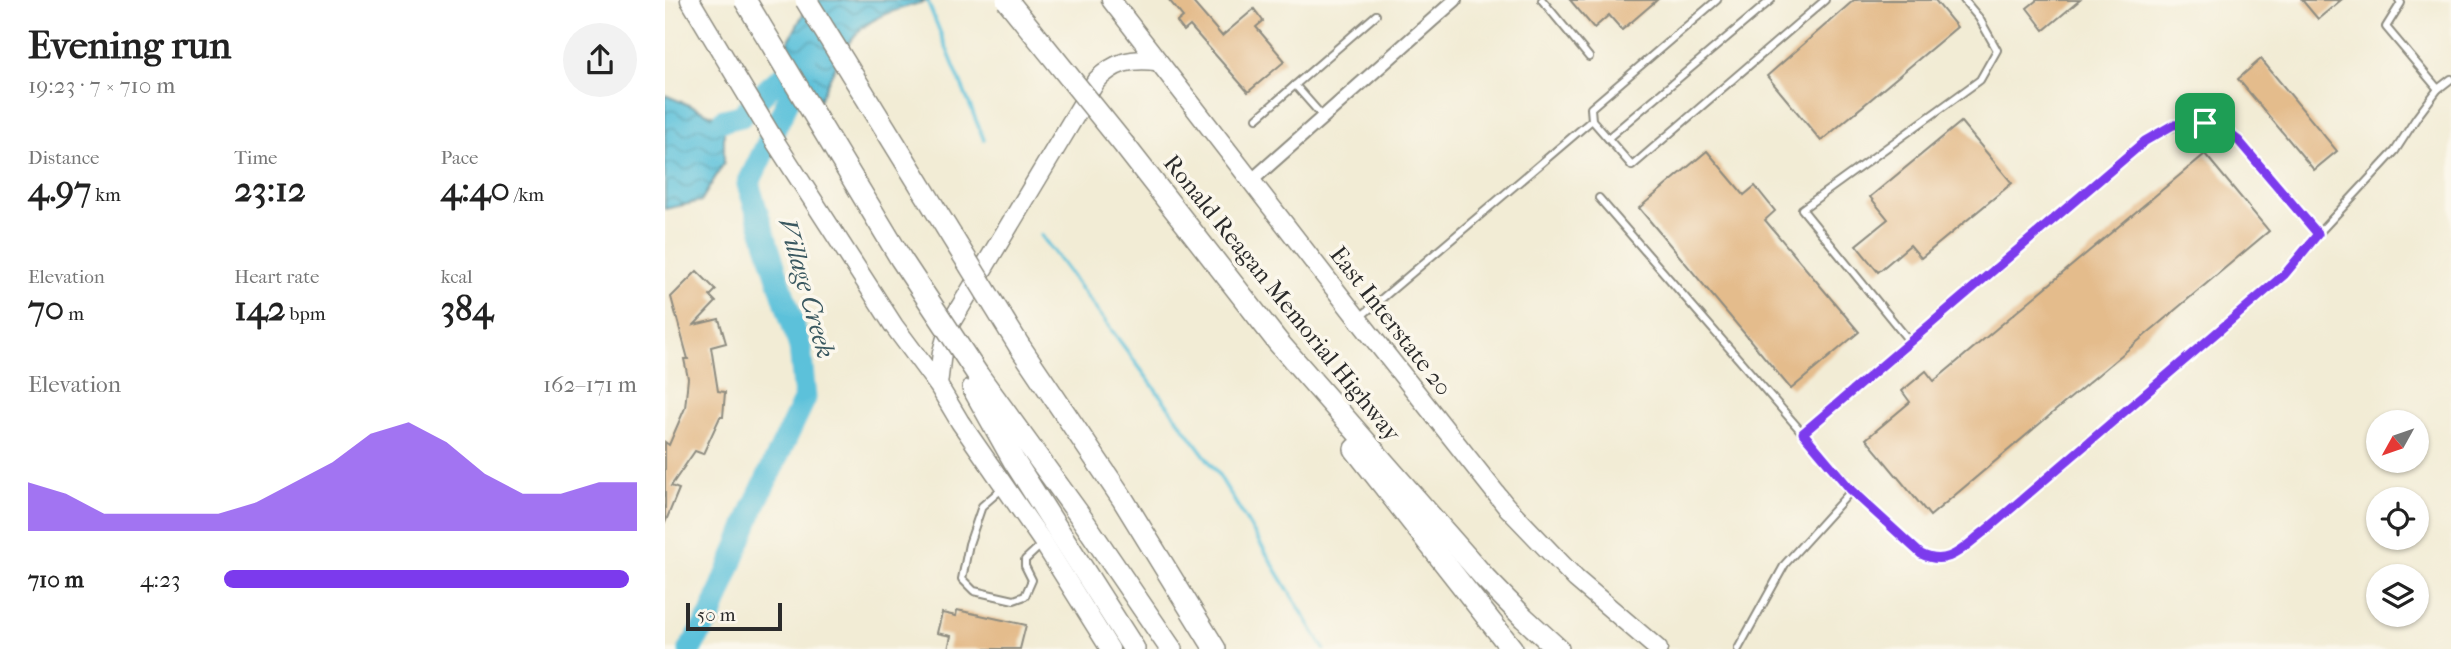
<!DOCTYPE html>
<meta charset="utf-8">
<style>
body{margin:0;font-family:"IM FELL French Canon",serif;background:#f2f2f2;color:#222;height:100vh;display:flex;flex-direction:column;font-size:26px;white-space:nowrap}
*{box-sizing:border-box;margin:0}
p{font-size:23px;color:#767676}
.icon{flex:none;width:38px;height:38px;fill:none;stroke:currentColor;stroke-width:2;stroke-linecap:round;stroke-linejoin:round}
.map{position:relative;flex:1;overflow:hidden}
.panel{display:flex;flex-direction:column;background:#fff;width:665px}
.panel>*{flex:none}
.needle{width:46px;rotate:230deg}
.controls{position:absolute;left:1701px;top:410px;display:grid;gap:14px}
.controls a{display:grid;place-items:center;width:63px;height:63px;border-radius:50%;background:#fff;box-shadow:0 2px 5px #0004;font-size:35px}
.scale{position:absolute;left:21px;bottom:18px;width:96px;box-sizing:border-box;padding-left:7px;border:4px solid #2b2b2b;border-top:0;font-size:19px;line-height:24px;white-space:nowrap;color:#2b2b2b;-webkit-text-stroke:5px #fbf7ec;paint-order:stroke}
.pin{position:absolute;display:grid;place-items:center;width:60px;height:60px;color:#fff;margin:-30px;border-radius:14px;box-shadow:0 4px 10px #0006}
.round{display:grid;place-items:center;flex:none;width:74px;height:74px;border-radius:37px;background:#f2f2f2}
.headline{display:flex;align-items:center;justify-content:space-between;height:119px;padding:0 28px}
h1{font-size:38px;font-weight:700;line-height:52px}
.metrics{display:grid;grid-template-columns:repeat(3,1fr);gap:10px;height:119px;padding:7px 28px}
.metrics div{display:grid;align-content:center}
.metrics b{font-size:35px;font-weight:700}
.metrics small{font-size:19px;font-weight:400}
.metrics p{font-size:19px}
.chart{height:196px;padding:14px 28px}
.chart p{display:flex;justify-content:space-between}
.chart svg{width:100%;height:126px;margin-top:7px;fill:#7c3aed;opacity:.7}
ul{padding:0 28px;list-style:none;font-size:23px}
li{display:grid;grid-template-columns:112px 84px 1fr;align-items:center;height:52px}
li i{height:18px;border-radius:9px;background:#7c3aed}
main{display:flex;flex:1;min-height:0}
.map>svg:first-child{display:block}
.water{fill:url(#water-waves);stroke:#447682;stroke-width:2}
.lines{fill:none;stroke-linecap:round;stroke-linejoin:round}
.stream{stroke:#5cc1da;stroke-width:3.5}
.river{stroke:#5cc1da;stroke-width:23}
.building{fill:#e4bc8c}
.service-casing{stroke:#8e8c80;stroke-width:10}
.minor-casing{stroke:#8e8c80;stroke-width:16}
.secondary-casing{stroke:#8e8c80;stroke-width:21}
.motorway-casing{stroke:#8e8c80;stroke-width:24}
.service{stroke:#fff;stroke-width:6}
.minor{stroke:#fff;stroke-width:12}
.secondary{stroke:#fff;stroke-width:18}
.motorway{stroke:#fff;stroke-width:21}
.motorway-bridge-casing{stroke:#8e8c80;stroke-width:24;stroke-linecap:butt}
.motorway-bridge{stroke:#fff;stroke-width:21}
.route-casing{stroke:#fff;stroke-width:14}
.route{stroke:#7c3aed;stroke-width:9}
.labels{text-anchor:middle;stroke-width:7;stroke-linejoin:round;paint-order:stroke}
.street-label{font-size:24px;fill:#2b2b2b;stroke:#fbf7ec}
.water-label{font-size:26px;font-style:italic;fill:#3a5860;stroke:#fbf7ec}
</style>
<main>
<section class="panel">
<div class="headline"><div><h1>Evening run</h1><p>19:23 · 7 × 710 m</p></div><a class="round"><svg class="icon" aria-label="share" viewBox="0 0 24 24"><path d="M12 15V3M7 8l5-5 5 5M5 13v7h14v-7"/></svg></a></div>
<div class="metrics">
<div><p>Distance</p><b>4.97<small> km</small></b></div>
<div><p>Time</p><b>23:12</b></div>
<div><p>Pace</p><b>4:40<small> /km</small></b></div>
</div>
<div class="metrics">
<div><p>Elevation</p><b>70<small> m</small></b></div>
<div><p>Heart rate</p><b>142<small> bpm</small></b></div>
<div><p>kcal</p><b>384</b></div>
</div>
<div class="chart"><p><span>Elevation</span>162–171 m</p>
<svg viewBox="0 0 160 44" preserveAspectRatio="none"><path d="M0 44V27L10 31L20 38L30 38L40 38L50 38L60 34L70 27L80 20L90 10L100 6L110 13L120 24L130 31L140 31L150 27L160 27V44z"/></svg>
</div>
<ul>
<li><b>710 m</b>4:23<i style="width:98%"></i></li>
</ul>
</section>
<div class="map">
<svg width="1786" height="649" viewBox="0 0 1786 649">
<defs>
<pattern id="water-waves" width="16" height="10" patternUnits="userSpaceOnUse" patternTransform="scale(1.75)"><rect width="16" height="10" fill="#5cc1da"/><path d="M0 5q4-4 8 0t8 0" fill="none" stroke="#4c9db1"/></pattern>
</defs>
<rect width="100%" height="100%" fill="#fbf7ec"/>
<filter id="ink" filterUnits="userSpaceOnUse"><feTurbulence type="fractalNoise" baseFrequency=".0143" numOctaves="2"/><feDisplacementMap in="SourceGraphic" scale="14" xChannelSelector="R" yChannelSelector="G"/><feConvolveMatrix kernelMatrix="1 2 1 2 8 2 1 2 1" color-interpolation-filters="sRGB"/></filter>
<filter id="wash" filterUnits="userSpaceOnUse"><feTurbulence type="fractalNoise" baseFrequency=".00686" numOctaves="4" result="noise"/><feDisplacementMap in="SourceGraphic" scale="28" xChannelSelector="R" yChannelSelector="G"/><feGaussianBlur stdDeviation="1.57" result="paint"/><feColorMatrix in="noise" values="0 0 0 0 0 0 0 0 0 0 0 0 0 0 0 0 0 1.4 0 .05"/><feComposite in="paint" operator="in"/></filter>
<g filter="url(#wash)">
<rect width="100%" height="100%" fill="#f2ecd5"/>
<g class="water">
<path d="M153,0H265C242,7 213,13 195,30C176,48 166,78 154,100L114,59L142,7Z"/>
<polygon points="0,95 59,120 59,163 36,201 0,209"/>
</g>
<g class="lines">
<g class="stream">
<polyline points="262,0 319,140"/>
<polyline points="376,235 552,472 659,649"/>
</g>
<g class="river">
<polyline points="59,120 76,116 106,86 140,60"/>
<polyline points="25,649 46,615 88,508 140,398 135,347 83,184 138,70"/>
</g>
</g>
<g id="blocks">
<g class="building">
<polygon points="504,0 526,0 557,36 589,9 598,21 591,27 620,61 583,92 525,26 519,31 512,22 518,17"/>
<polygon points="905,0 992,0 957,30 944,15 929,28"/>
<polygon points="1189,0 1270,0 1292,27 1156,141 1102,76"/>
<polygon points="1372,0 1415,0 1379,30 1362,8"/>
<polygon points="1637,0 1676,0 1653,19"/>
<polygon points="1596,59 1672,151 1649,170 1573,79"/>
<polygon points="1296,122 1347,183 1256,258 1245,245 1213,272 1191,245 1223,219 1205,197"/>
<polygon points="1042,151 1079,195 1090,186 1110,211 1100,220 1194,332 1126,389 974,208"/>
<polygon points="1540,154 1604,231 1265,516 1201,439 1245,402 1237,391 1261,371 1269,381"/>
<polygon points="32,271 51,290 45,296 51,302 29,325 54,319 61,343 46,347 53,391 60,392 58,417 55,417 38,454 30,451 6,486 14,489 0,523 0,442 4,445 20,408 23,378 19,359 23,359 6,297"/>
<polygon points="292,610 361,625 355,649 283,649 286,636 272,633 277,613 291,616"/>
</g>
</g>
</g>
<g filter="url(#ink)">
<use href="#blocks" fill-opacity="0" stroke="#8e8c80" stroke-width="2"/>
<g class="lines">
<defs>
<g id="service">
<polyline points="877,0 924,57"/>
<polyline points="1052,0 926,108 927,120 967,166 1160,0"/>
<polyline points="1734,0 1736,3 1721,27 1773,89 1786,79"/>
<polyline points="630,85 659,118"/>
<polyline points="592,118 711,15"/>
<polyline points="943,138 1106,0"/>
<polyline points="934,198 1187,490 1120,564 1073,649"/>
<polyline points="694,318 927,120"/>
<path d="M1245,342L1480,141C1515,121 1538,113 1573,140L1653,234"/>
<polyline points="1138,433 1245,342 1137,209 1315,80 1332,50 1314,18 1299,0"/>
<polyline points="339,487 317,506 304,544 297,579 309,591 349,600 360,596 367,580 360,566 360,560 377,544"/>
<path d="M1187,490L1256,554C1284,568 1298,547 1320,531L1620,274L1653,234L1730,151L1752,117L1773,89"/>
</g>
<polyline id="minor" points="586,181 790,0"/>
<g id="secondary">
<polyline points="25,0 111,143 229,326 273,385 295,422 378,542 445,649"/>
<polyline points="446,0 693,319 841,506 911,579 993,649"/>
<path d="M273,385L277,352L285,324L431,81C449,62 466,58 491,61"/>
</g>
<g id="motorway">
<polyline points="460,146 613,342 820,578 859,618 893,649"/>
<polyline points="355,347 457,498 550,649"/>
<polyline points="313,375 413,513 506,649"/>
<polyline points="308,388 349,461 469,649"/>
<polyline points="690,449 847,649"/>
</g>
</defs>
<use href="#service" class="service-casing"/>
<use href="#minor" class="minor-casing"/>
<use href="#secondary" class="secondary-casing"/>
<use href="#motorway" class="motorway-casing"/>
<use href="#service" class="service"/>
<use href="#minor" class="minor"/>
<use href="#secondary" class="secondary"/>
<use href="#motorway" class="motorway"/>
<defs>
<g id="motorway-bridge">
<polyline points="80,0 236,259 313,375"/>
<polyline points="141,0 355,347"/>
<polyline points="342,0 460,146"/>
</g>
</defs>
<use href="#motorway-bridge" class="motorway-bridge-casing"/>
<use href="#motorway-bridge" class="motorway-bridge"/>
</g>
</g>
<g class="lines" filter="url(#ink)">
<defs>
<path id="route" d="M1540,123L1557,128L1573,140L1653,234L1620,274L1320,531C1298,547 1284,568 1256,554L1186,490L1138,433L1480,141L1508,125Z"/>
</defs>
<use href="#route" class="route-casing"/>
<use href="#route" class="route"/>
</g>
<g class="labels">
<g class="street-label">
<text transform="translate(617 298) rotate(51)" y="8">Ronald Reagan Memorial Highway</text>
<text transform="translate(726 321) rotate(52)" y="8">East Interstate 20</text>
</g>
<g class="water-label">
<text transform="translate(142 288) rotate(74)" y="9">Village Creek</text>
</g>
</g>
</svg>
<div class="controls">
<a><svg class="needle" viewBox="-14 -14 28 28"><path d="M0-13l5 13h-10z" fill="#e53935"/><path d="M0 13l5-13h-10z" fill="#767676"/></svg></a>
<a><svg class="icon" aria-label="locate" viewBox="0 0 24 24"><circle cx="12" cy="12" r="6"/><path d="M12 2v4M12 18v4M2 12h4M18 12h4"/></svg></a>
<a><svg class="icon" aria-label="layers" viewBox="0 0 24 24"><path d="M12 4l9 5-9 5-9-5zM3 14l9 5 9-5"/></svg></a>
</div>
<div class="scale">50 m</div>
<div class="pin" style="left:1540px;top:123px;background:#1e9e55"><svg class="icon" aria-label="arrive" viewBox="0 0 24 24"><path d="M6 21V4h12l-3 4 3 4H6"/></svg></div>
</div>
</main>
